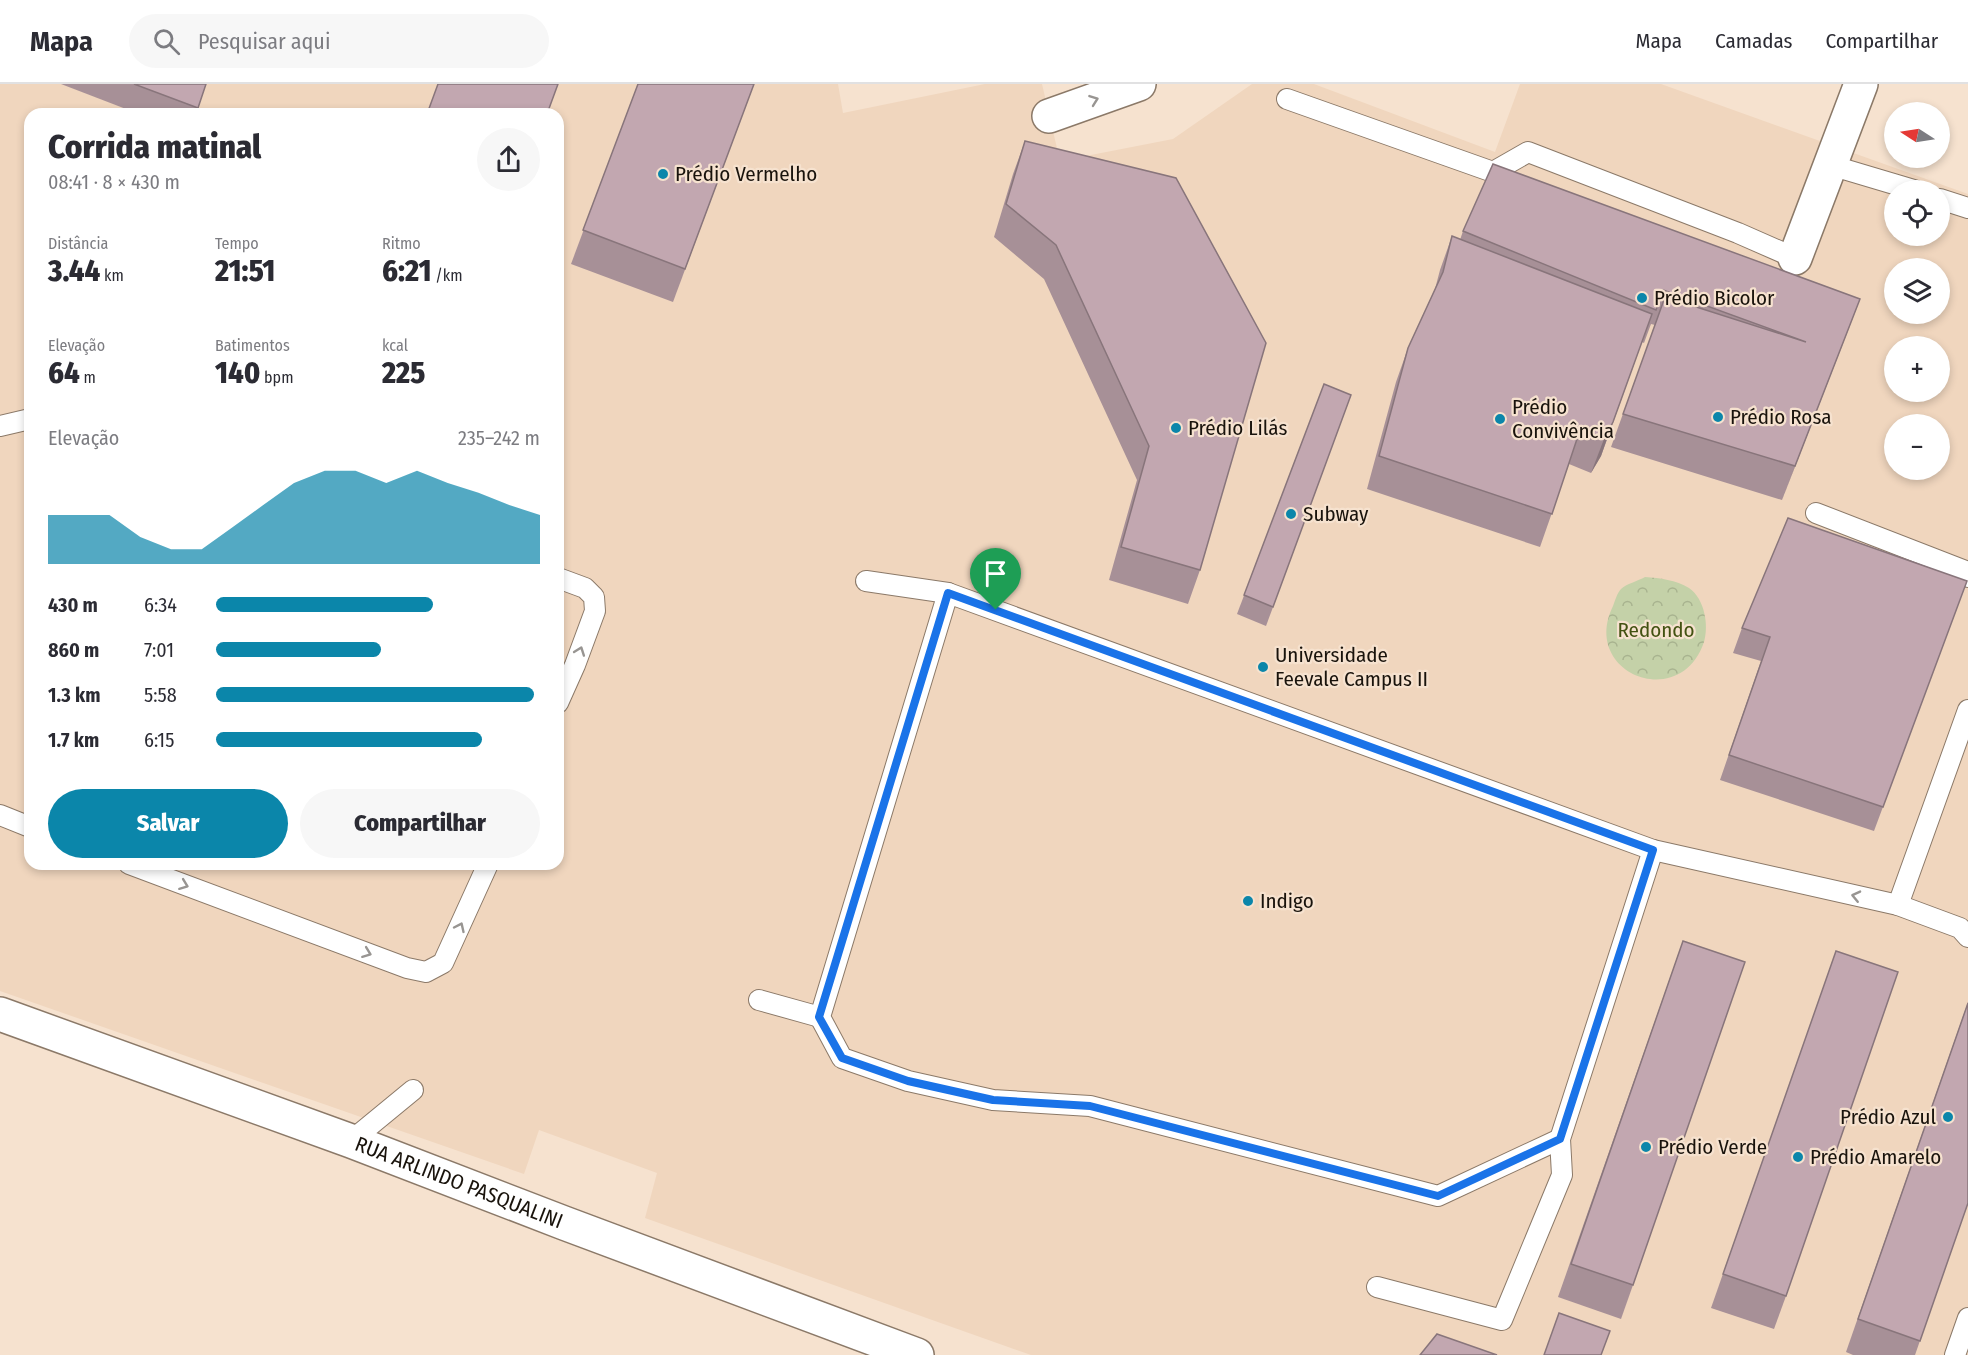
<!DOCTYPE html>
<html lang="pt">
<meta charset="utf-8">
<style>
body{margin:0;font-family:"Fira Sans Condensed",sans-serif;background:#f7f7f7;color:#2b2b33;height:100vh;display:flex;flex-direction:column;font-size:22px;white-space:nowrap}
*{box-sizing:border-box;margin:0}
p{font-size:20px;color:#7c7c81}
.icon{flex:none;width:33px;height:33px;fill:none;stroke:currentColor;stroke-width:2;stroke-linecap:round;stroke-linejoin:round}
.map{position:relative;flex:1;overflow:hidden}
.side{position:absolute;left:24px;top:24px;width:540px;height:762px;display:flex;flex-direction:column;background:#fff;border-radius:18px;box-shadow:0 3px 9px #0003}
.side>*{flex:none}
.needle{width:39px;rotate:282deg}
.buttons{position:absolute;left:1884px;top:18px;display:grid;gap:12px}
.buttons a{display:grid;place-items:center;width:66px;height:66px;border-radius:50%;background:#fff;box-shadow:0 3px 9px #0003;font-size:30px}
.pin{position:absolute;display:grid;place-items:center;width:51px;height:51px;color:#fff;margin:-62px -26px;border-radius:50% 50% 50% 0;rotate:-45deg;box-shadow:0 0 6px #0007}
.pin .icon{rotate:45deg}
.round{display:grid;place-items:center;flex:none;width:63px;height:63px;border-radius:32px;background:#f7f7f7}
.summary{display:flex;align-items:center;justify-content:space-between;height:102px;padding:0 24px}
h1{font-size:33px;font-weight:800;line-height:45px}
.figures{display:grid;grid-template-columns:repeat(3,1fr);gap:9px;height:102px;padding:6px 24px}
.figures div{display:grid;align-content:center}
.figures b{font-size:30px;font-weight:800}
.figures small{font-size:16px;font-weight:400}
.figures p{font-size:16px}
.chart{height:168px;padding:12px 24px}
.chart p{display:flex;justify-content:space-between}
.chart svg{width:100%;height:108px;margin-top:6px;fill:#0b86aa;opacity:.7}
.primary-button{display:flex;gap:12px;margin-top:auto;padding:12px 24px}
.primary-button a{flex:1;height:69px;border-radius:36px;background:#0b86aa;color:#fff;font-size:24px;font-weight:800;line-height:69px;text-align:center}
.primary-button a+a{background:#f7f7f7;color:#2b2b33}
ul{padding:0 24px;list-style:none;font-size:20px}
li{display:grid;grid-template-columns:96px 72px 1fr;align-items:center;height:45px}
li i{height:15px;border-radius:8px;background:#0b86aa}
header{display:flex;align-items:center;gap:36px;box-sizing:border-box;height:84px;padding:0 30px;background:#fff;border-bottom:2px solid #e1e1e2}
header strong{font-size:28px}
nav{display:flex;gap:33px;margin-inline-start:auto;font-size:21px}
.search{width:420px;height:54px;background:#f7f7f7;display:flex;align-items:center;gap:15px;box-sizing:border-box;padding:0 21px;border-radius:33px;color:#7c7c81;font-size:22px}
.map>svg:first-child{display:block}
.built{fill:#f0d6be;fill-rule:evenodd}
.park{fill:url(#park-crowns)}
.lines{fill:none;stroke-linecap:round;stroke-linejoin:round}
.lane-casing{stroke:#8b7968;stroke-width:22}
.street-casing{stroke:#8b7968;stroke-width:36}
.secondary-casing{stroke:#8b7968;stroke-width:36}
.lane{stroke:#fff;stroke-width:20}
.street{stroke:#fff;stroke-width:33}
.secondary{stroke:#fff;stroke-width:33}
.wall{fill:#a79097}
.shaded-wall{fill:#88757b}
.building{fill:#c2a7b0;stroke:#88757b;stroke-width:1.5}
.oneway{stroke:#989592}
.route-casing{stroke:#fff;stroke-width:12}
.route{stroke:#1a73e8;stroke-width:8}
.poi-dot{fill:#0b86aa;stroke:#f6e2cf;stroke-width:2}
.labels{text-anchor:middle;stroke-width:4.5;stroke-linejoin:round;paint-order:stroke}
.poi-label{font-size:21px;fill:#19130c;stroke:#f6e2cf;text-anchor:start}
.park-label{font-size:21px;fill:#435212;stroke:#f6e2cf}
.street-label{font-size:21px;fill:#19130c;stroke:#f6e2cf}
</style>
<header>
<strong>Mapa</strong>
<div class="search"><svg class="icon" aria-label="search" viewBox="0 0 24 24"><circle cx="10" cy="10" r="6"/><path d="M15 15l6 6"/></svg>Pesquisar aqui</div>
<nav><a>Mapa</a><a>Camadas</a><a>Compartilhar</a></nav>
</header>
<div class="map">
<svg width="1968" height="1271" viewBox="0 0 1968 1271">
<defs>
<pattern id="park-crowns" width="20" height="18" patternUnits="userSpaceOnUse" patternTransform="scale(1.5)"><rect width="20" height="18" fill="#c4d1a8"/><path d="M2 6a3 3 0 1 1 6 0M12 15a3 3 0 1 1 6 0" fill="none" stroke="#a8b38f"/></pattern>
</defs>
<rect width="100%" height="100%" fill="#f6e2cf"/>
<path class="built" d="M0,0H838L843,29L985,0H1042L1060,77L1173,55L1252,0H1314L1495,68L1520,0H1661L1968,110V1271H1031L645,1134L657,1089L539,1046L524,1090L0,907ZM30,30H558V780H30ZM1894,106H1940V152H1894ZM1894,184H1940V230H1894ZM1894,262H1940V308H1894ZM1894,340H1940V386H1894Z"/>
<path class="park" d="M1645,493C1660,494 1676,496 1689,504C1705,515 1709,542 1704,558C1680,629 1580,589 1613,522C1615,517 1617,509 1621,505C1626,500 1638,497 1645,493Z"/>
<g class="lines">
<defs>
<g id="lane">
<polyline points="1287,15 1493,88 1528,68 1738,149 1795,174"/>
<polyline points="1830,81 1914,106"/>
<polyline points="1940,115 1968,124"/>
<polyline points="0,342 30,335"/>
<polyline points="1816,429 1963,486 1968,493"/>
<polyline points="558,494 585,504 594,513 595,527 575,581 558,619"/>
<polyline points="866,497 948,509"/>
<polyline points="0,731 30,743"/>
<polyline points="129,780 407,884 426,888 443,879 488,780"/>
<polyline points="1898,821 1968,626"/>
<polyline points="759,916 820,933"/>
<polyline points="1560,1055 1438,1112 1090,1022 993,1016 908,997 842,974 820,933 948,509 1653,766 1898,821 1960,844 1968,853"/>
<polyline points="351,1057 413,1006"/>
<polyline points="1377,1203 1502,1236 1562,1091 1560,1055 1653,766"/>
<polyline points="1955,1271 1968,1234"/>
</g>
<g id="street">
<polyline points="1049,32 1139,0"/>
<polyline points="1795,174 1861,0"/>
</g>
<g id="secondary">
<path id="s1" d="M0,930L351,1057L564,1139L917,1271"/>
</g>
</defs>
<use href="#lane" class="lane-casing"/>
<use href="#street" class="street-casing"/>
<use href="#secondary" class="secondary-casing"/>
<use href="#lane" class="lane"/>
<use href="#street" class="street"/>
<use href="#secondary" class="secondary"/>
</g>
<g class="wall">
<polygon points="61,0 206,0 195,30 139,30"/>
<polygon points="638,0 754,0 673,218 571,180"/>
<polygon points="1025,57 1200,486 1188,520 1109,496 1137,396 1044,195 994,153 1013,90"/>
<polygon points="1463,147 1860,215 1782,416 1611,363 1655,241 1651,240 1644,259 1642,258 1601,372 1591,389 1569,380 1540,463 1367,405 1396,298 1408,264 1435,205 1440,186 1452,152 1460,156"/>
<polygon points="1324,300 1351,311 1266,542 1237,530"/>
<polygon points="1967,497 1874,747 1720,696 1761,577 1733,569 1742,544"/>
<polygon points="1683,857 1633,1201 1621,1235 1558,1213"/>
<polygon points="1836,867 1786,1212 1774,1245 1711,1224"/>
<polygon points="1968,918 1968,1119 1915,1271 1853,1271 1846,1268"/>
</g>
<g class="shaded-wall">
<polygon points="1860,215 1847,249 1782,416 1795,382"/>
<polygon points="1613,338 1601,372 1591,389 1604,355"/>
</g>
<g class="building">
<polygon points="134,0 206,0 198,24"/>
<polygon points="438,0 558,0 547,30 427,30"/>
<polygon points="638,0 754,0 685,185 583,146"/>
<polygon points="1025,57 1176,94 1266,259 1200,486 1121,463 1149,362 1056,161 1006,120"/>
<polygon points="1493,80 1860,215 1795,382 1623,330 1665,213 1806,258 1663,206 1656,226 1463,147"/>
<polygon points="1452,152 1652,230 1613,338 1604,355 1580,346 1552,430 1379,372 1408,264 1443,188"/>
<polygon points="1324,300 1351,311 1273,523 1244,511"/>
<polygon points="1788,434 1967,497 1883,723 1729,671 1770,553 1742,544"/>
<polygon points="1683,857 1745,878 1633,1201 1571,1180"/>
<polygon points="1836,867 1898,888 1786,1212 1723,1190"/>
<polygon points="1968,919 1968,1119 1920,1257 1858,1235"/>
<polygon points="1559,1229 1610,1247 1601,1271 1544,1271"/>
<polygon points="1437,1250 1497,1271 1420,1271"/>
</g>
<defs><path id="oneway-chevron" d="M-2-3.5L2.5 0L-2 3.5" fill="none" stroke-width="1.6" stroke-linecap="round" stroke-linejoin="round" transform="scale(1.5)"/></defs>
<g class="oneway">
<use href="#oneway-chevron" transform="translate(1094 16) rotate(-20)"/>
<use href="#oneway-chevron" transform="translate(580 567) rotate(-70)"/>
<use href="#oneway-chevron" transform="translate(184 801) rotate(21)"/>
<use href="#oneway-chevron" transform="translate(1856 812) rotate(-167)"/>
<use href="#oneway-chevron" transform="translate(460 843) rotate(-65)"/>
<use href="#oneway-chevron" transform="translate(367 869) rotate(21)"/>
</g>
<g class="lines">
<defs>
<polygon id="route" points="948,509 1653,766 1560,1055 1438,1112 1090,1022 993,1016 908,997 842,974 819,933"/>
</defs>
<use href="#route" class="route-casing"/>
<use href="#route" class="route"/>
</g>
<g class="poi-dot">
<circle cx="663" cy="90" r="6"/>
<circle cx="1642" cy="214" r="6"/>
<circle cx="1718" cy="333" r="6"/>
<circle cx="1500" cy="335" r="6"/>
<circle cx="1176" cy="344" r="6"/>
<circle cx="1291" cy="430" r="6"/>
<circle cx="1263" cy="583" r="6"/>
<circle cx="1248" cy="817" r="6"/>
<circle cx="1948" cy="1033" r="6"/>
<circle cx="1646" cy="1063" r="6"/>
<circle cx="1798" cy="1073" r="6"/>
</g>
<g class="labels">
<g class="poi-label">
<text x="675" y="97">Prédio Vermelho</text>
<text x="1654" y="221">Prédio Bicolor</text>
<text x="1512" y="330">Prédio<tspan x="1512" dy="24">Convivência</tspan></text>
<text x="1730" y="340">Prédio Rosa</text>
<text x="1188" y="351">Prédio Lilás</text>
<text x="1303" y="437">Subway</text>
<text x="1275" y="578">Universidade<tspan x="1275" dy="24">Feevale Campus II</tspan></text>
<text x="1260" y="824">Indigo</text>
<text x="1936" y="1040" text-anchor="end">Prédio Azul</text>
<text x="1658" y="1070">Prédio Verde</text>
<text x="1810" y="1080">Prédio Amarelo</text>
</g>
<g class="park-label">
<text x="1656" y="553">Redondo</text>
</g>
<g class="street-label">
<text dy="7" stroke="none"><textPath href="#s1" startOffset="489">RUA ARLINDO PASQUALINI</textPath></text>
</g>
</g>
</svg>
<div class="buttons">
<a><svg class="needle" viewBox="-14 -14 28 28"><path d="M0-13l5 13h-10z" fill="#e53935"/><path d="M0 13l5-13h-10z" fill="#7c7c81"/></svg></a>
<a><svg class="icon" aria-label="locate" viewBox="0 0 24 24"><circle cx="12" cy="12" r="6"/><path d="M12 2v4M12 18v4M2 12h4M18 12h4"/></svg></a>
<a><svg class="icon" aria-label="layers" viewBox="0 0 24 24"><path d="M12 4l9 5-9 5-9-5zM3 14l9 5 9-5"/></svg></a>
<a>+</a>
<a>−</a>
</div>
<div class="pin" style="left:996px;top:526px;background:#1e9e55"><svg class="icon" aria-label="arrive" viewBox="0 0 24 24"><path d="M6 21V4h12l-3 4 3 4H6"/></svg></div>
<section class="side">
<div class="summary"><div><h1>Corrida matinal</h1><p>08:41 · 8 × 430 m</p></div><a class="round"><svg class="icon" aria-label="share" viewBox="0 0 24 24"><path d="M12 15V3M7 8l5-5 5 5M5 13v7h14v-7"/></svg></a></div>
<div class="figures">
<div><p>Distância</p><b>3.44<small> km</small></b></div>
<div><p>Tempo</p><b>21:51</b></div>
<div><p>Ritmo</p><b>6:21<small> /km</small></b></div>
</div>
<div class="figures">
<div><p>Elevação</p><b>64<small> m</small></b></div>
<div><p>Batimentos</p><b>140<small> bpm</small></b></div>
<div><p>kcal</p><b>225</b></div>
</div>
<div class="chart"><p><span>Elevação</span>235–242 m</p>
<svg viewBox="0 0 160 44" preserveAspectRatio="none"><path d="M0 44V24L10 24L20 24L30 33L40 38L50 38L60 29L70 20L80 11L90 6L100 6L110 11L120 6L130 11L140 15L150 20L160 24V44z"/></svg>
</div>
<ul>
<li><b>430 m</b>6:34<i style="width:67%"></i></li>
<li><b>860 m</b>7:01<i style="width:51%"></i></li>
<li><b>1.3 km</b>5:58<i style="width:98%"></i></li>
<li><b>1.7 km</b>6:15<i style="width:82%"></i></li>
</ul>
<div class="primary-button"><a>Salvar</a><a>Compartilhar</a></div>
</section>
</div>
